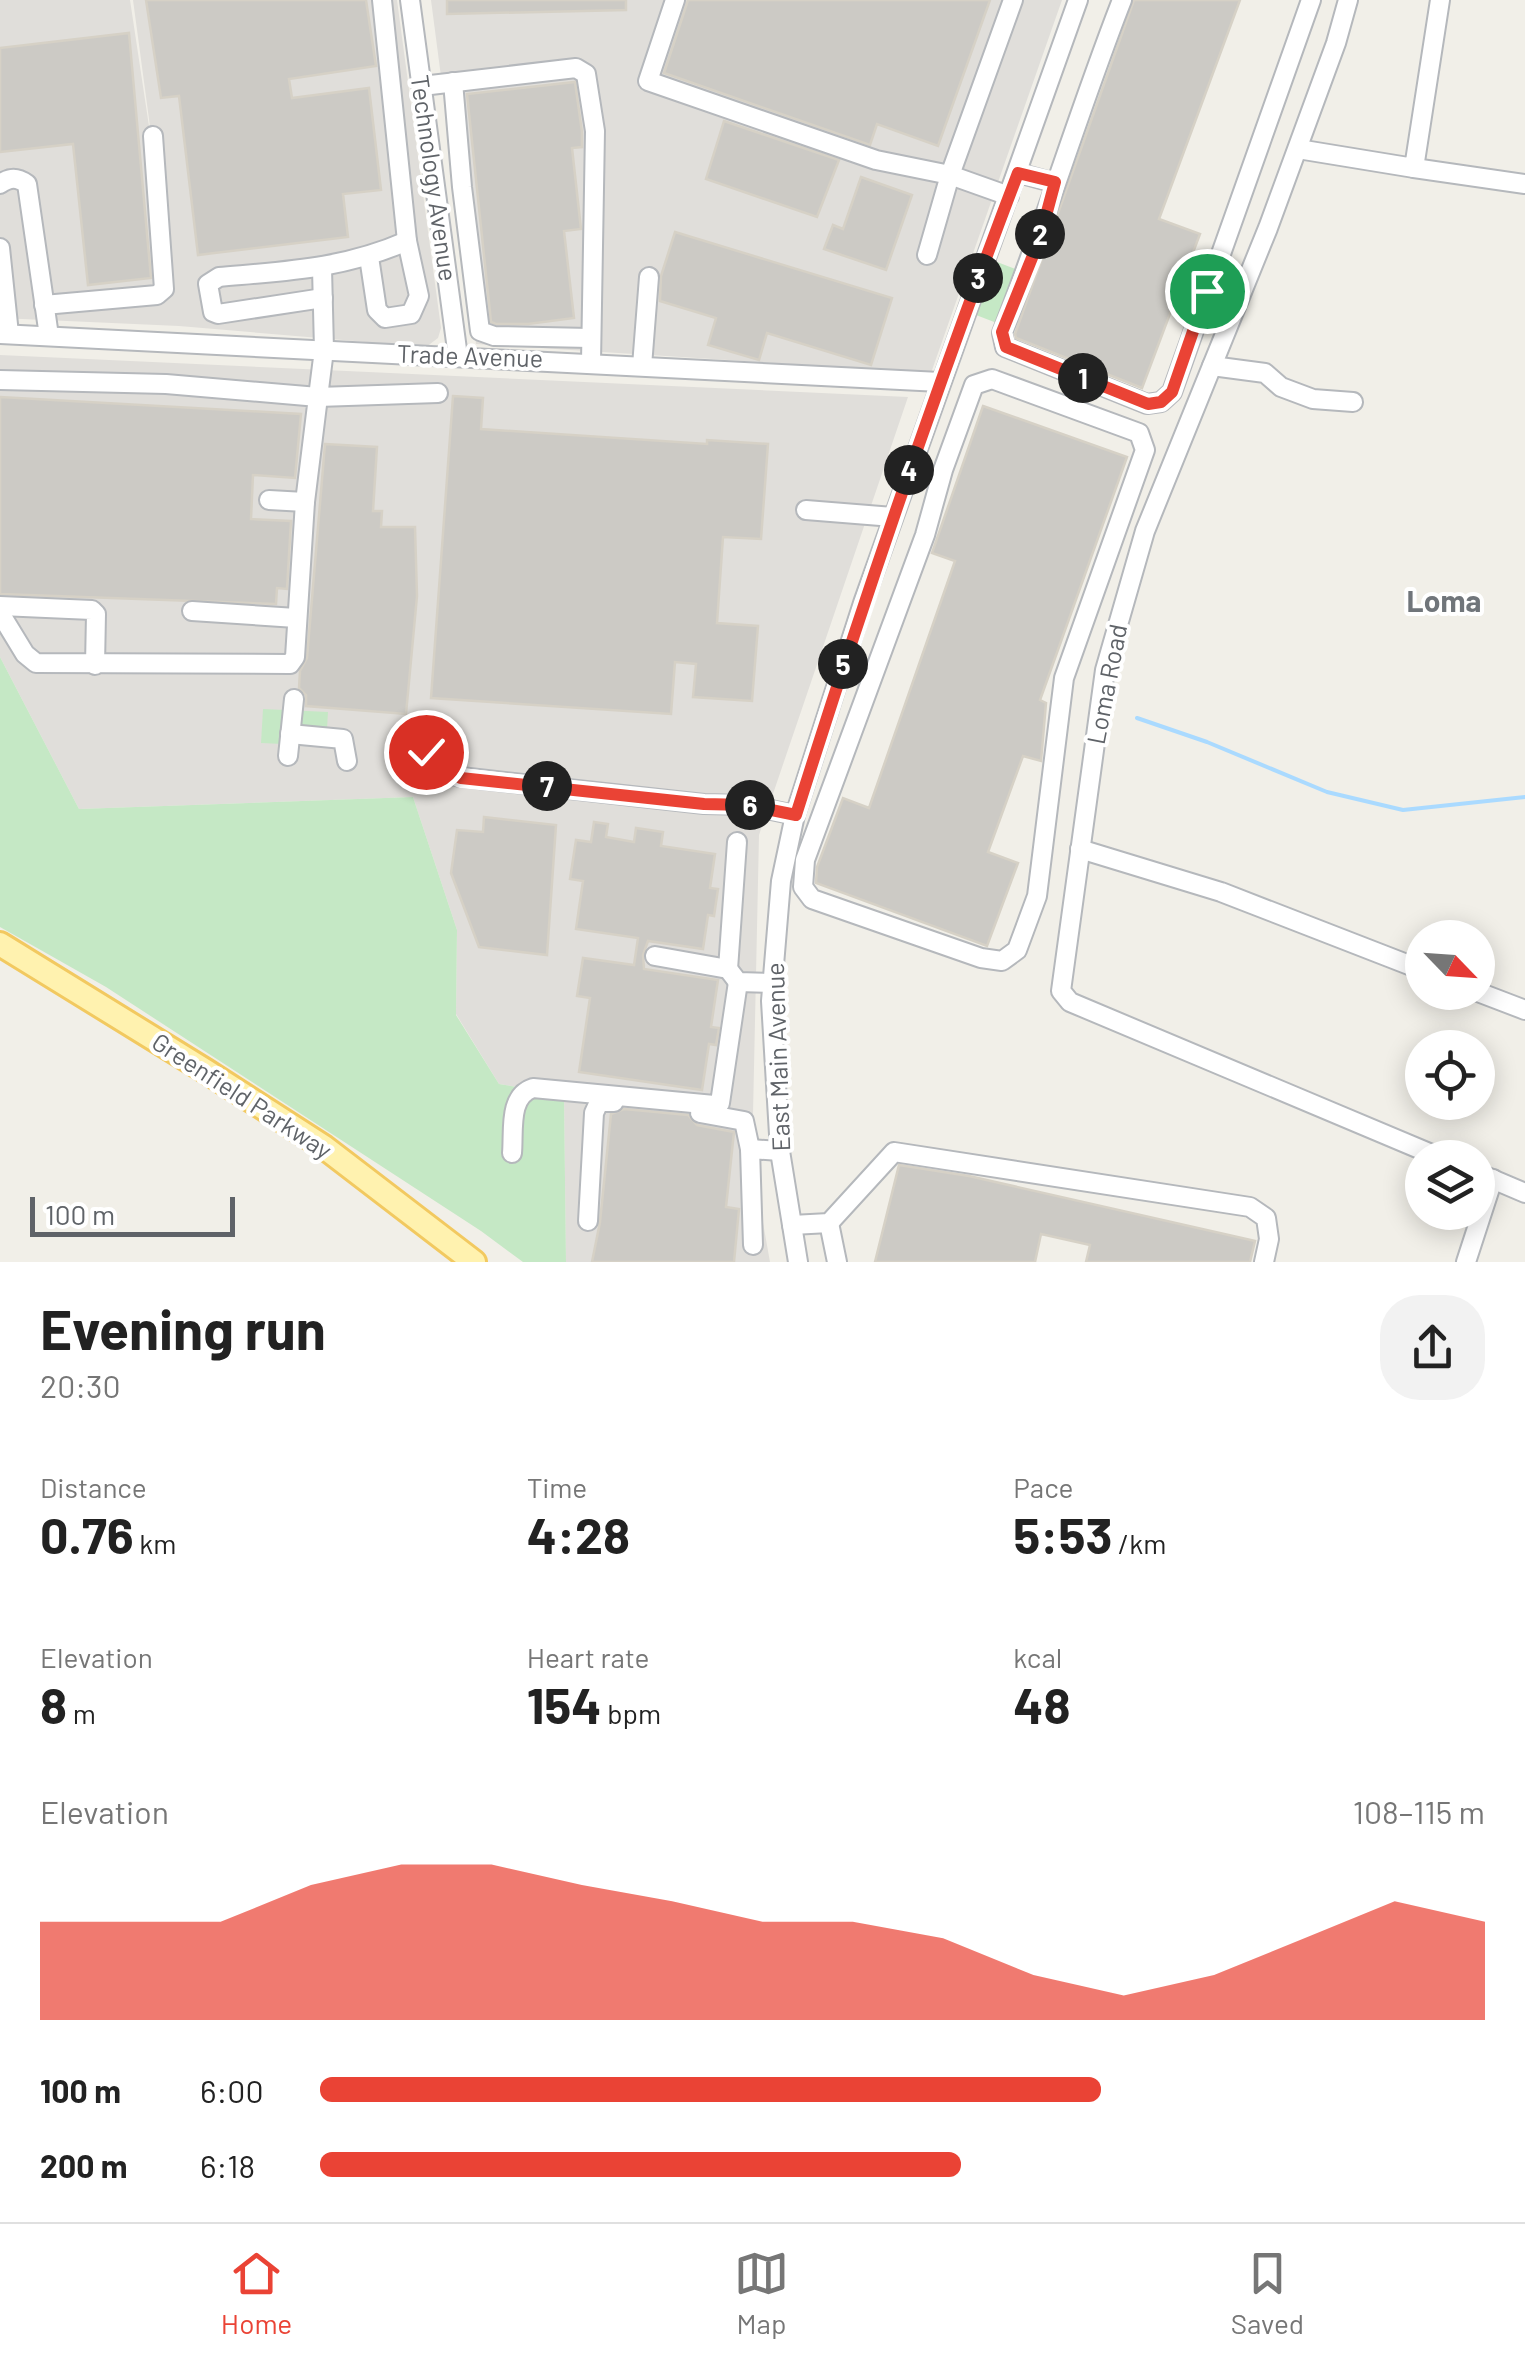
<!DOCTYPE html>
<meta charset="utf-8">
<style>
body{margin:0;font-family:Barlow,sans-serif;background:#f2f2f2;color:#222;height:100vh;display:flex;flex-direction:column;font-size:38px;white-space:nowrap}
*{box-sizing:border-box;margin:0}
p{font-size:32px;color:#767676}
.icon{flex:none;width:55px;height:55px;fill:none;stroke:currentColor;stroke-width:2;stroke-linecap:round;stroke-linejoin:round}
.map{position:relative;height:1262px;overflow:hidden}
.drawer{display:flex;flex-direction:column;background:#fff;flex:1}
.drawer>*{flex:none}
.needle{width:65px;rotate:115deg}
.tools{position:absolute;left:1405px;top:920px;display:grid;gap:20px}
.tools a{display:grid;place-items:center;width:90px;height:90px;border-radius:50%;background:#fff;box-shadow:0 5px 25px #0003;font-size:50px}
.scale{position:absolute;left:30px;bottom:25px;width:205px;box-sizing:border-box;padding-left:10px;border:5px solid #5f6368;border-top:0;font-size:28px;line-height:35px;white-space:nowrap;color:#5f6368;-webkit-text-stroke:8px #fff;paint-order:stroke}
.pin{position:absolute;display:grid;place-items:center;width:85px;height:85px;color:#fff;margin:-42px;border:5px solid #fff;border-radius:50%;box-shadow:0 2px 10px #0007}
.km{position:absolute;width:50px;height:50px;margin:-25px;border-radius:50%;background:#222;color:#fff;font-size:28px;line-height:50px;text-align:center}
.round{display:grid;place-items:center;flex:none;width:105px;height:105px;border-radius:40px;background:#f2f2f2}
.headline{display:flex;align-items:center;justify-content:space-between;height:170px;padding:0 40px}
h1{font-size:55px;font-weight:700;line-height:75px}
.figures{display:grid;grid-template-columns:repeat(3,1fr);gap:15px;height:170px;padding:10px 40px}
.figures div{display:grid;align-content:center}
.figures b{font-size:50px;font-weight:700}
.figures small{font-size:28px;font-weight:400}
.figures p{font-size:28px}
.chart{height:280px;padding:20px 40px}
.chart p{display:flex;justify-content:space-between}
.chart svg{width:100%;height:180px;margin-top:10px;fill:#ea4335;opacity:.7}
ul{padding:0 40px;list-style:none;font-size:32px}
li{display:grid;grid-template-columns:160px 120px 1fr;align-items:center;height:75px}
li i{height:25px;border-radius:12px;background:#ea4335}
.tab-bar{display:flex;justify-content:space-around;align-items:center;height:140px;border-top:2px solid #e0e0e0;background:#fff;font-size:28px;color:#767676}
.tab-bar a{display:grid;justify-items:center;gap:5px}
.tab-bar .selected{color:#ea4335}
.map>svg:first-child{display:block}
.industrial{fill:#e0deda}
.green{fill:#c5e8c5}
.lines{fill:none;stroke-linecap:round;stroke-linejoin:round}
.stream{stroke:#aadaff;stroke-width:4}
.building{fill:#cccac5;stroke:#d6d1c6;stroke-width:2.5}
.minor-casing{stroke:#b5b8bc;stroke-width:22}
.major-casing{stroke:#f2c960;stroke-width:28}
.minor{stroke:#fff;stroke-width:18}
.major{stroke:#fff2af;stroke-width:22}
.route-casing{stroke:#fff;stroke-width:20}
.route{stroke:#ea4335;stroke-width:12}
.labels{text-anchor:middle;stroke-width:8;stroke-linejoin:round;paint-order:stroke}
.street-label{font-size:25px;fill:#5f6368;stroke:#fff}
.quarter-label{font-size:30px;font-weight:bold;fill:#70757a;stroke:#fff}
</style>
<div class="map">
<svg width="1525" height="1262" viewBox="0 0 1525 1262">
<rect width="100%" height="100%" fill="#f1efe8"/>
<g class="industrial">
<polygon points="0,0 130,0 158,186 133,0 397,0 441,328 438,338 426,347 179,326 0,318"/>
<polygon points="431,0 1062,0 931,373 476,344"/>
<polygon points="0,355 908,397 759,835 753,1114 760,1206 770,1262 566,1262 564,1095 499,1084 456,1014 457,930 413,797 79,809 0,657"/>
</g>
<g class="green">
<polygon points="997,262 1023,272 1002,325 976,315"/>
<polygon points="0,657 79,809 413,797 457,930 456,1015 499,1084 564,1095 566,1262 523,1262 481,1231 106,987 0,927"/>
<polygon points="263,709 328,712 326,746 261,743"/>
</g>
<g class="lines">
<polyline class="stream" points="1137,718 1207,742 1327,792 1403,810 1525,797"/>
</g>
<g class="building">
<polygon points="146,0 366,0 376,66 289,79 292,98 369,88 381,190 343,194 348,237 198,255 179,96 161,98"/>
<polygon points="447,0 626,0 626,10 447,14"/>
<polygon points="688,0 990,0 938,146 877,124 870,145 664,73"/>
<polygon points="1134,0 1240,0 1159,219 1200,234 1142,388 1016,338 1015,334"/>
<polygon points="129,33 151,278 88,285 73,144 0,152 0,48"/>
<polygon points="575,82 582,132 582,147 572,148 581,229 564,231 574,318 528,324 496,324 491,322 467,94"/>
<polygon points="724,121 839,160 817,217 706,179"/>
<polygon points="861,177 912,195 886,270 824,249 833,225 843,229"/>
<polygon points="675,232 892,298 871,365 767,333 759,360 708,345 716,318 660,301 661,276"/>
<polygon points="453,396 483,398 481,429 707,444 707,440 768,444 761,539 723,537 717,623 758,626 752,701 693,697 696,664 675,662 671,714 431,698"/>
<polygon points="0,397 301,414 295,478 253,475 251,519 291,521 287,589 277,588 276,604 0,594"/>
<polygon points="983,406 1127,457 1040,700 1046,703 1041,761 1023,756 988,852 1018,863 987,946 816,883 817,867 843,798 869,808 955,561 932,553"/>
<polygon points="325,444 377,447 373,511 382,511 381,527 415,527 417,596 406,714 306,706 306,695 299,688 300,671 307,658"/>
<polygon points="484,817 556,825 547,955 479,947 451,873 457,830 483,832"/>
<polygon points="594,822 608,824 606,837 634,842 636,828 663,832 661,846 715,854 710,888 718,889 714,916 708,915 703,949 648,941 643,955 644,969 718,980 711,1027 719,1028 716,1045 709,1044 702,1090 579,1072 590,998 577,996 583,958 634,965 638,938 576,929 583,881 570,879 576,840 591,842"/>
<polygon points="624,1109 688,1115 697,1125 734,1132 726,1207 739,1209 734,1262 592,1262 600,1222 611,1114"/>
<polygon points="899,1165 969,1176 1255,1241 1250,1262 1086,1262 1090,1245 1041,1234 1035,1262 875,1262"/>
</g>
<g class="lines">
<defs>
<g id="minor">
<polyline points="410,0 458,357"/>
<polyline points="675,0 648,81 876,160 950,175 1009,196"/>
<path d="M1122,0C1079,110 1045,223 1002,333L1005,347L1147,404L1161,402L1172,392L1311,0"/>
<polyline points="1348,0 1336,43 1268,228 1145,531 1105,670 1061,991 1070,1002 1441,1158"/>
<polyline points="453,82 462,187 480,331 494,336 590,338"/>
<polyline points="422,86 576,68 586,74 595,131 591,362"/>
<polyline points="1298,149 1414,168 1440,0"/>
<polyline points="1414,168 1525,184"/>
<polyline points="1018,173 1055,183"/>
<path d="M0,184C10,177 17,177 27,184L49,336"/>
<polyline points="0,248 9,334"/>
<polyline points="927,255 950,175 1013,0"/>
<polyline points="369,257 377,310 385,318 411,314 419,296 407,241 382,0"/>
<polyline points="322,268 324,350 318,397 438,393"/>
<path d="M323,298L218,314L213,312L208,284L219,277C286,271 343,269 407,241"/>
<polyline points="44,305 157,295 164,289 153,136"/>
<polyline points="0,334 940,382"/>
<polyline points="642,366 649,277"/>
<polyline points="1212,366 1265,373 1281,387 1313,399 1353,402"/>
<polygon points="992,379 1139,433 1145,450 1064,678 1037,896 1017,950 1002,961 981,958 812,899 803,887 805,860 925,535 943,470 974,385"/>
<polyline points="0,380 166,384 318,397 305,502 295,657 290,664 36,663 25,654 0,613"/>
<polyline points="269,500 305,502"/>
<polyline points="806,510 893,517"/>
<polyline points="0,606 92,610 96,614 95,665"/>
<polyline points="192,611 296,618"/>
<polyline points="290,734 343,739 347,761"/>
<polyline points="425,752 448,774 461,777 704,804 747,805 795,815"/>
<polyline points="288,756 294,699"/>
<polyline points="1080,849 1221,892 1422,970"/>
<polyline points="655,956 728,969 738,982 771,983"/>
<polyline points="728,969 737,842"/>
<polyline points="1478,992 1525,1010"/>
<polyline points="700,1113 744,1121 750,1149"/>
<path d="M512,1153C514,1131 508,1096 533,1088L714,1105L720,1103L738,982"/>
<polyline points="1478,1173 1525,1193"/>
<polyline points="588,1221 594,1113 599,1102 614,1102"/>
<polyline points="829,1223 837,1262"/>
<polyline points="792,1225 829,1223 894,1152 1250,1207 1266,1218 1269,1239 1264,1262"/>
<polyline points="753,1245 750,1149 780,1151"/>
<polyline points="798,1262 780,1151 771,1001 781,881 795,815 863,603 1078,0"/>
<polyline points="1466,1262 1493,1179"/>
</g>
<polyline id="major" points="0,944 206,1071 324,1147 474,1262"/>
</defs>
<use href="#minor" class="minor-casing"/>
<use href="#major" class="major-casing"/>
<use href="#minor" class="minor"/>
<use href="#major" class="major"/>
</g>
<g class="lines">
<defs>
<path id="route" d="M426,752L436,766L461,778L704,804L747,805L796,815C864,599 937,385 1018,173L1055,182L1040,238L1002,332L1006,347L1148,404L1161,402L1172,392L1207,291"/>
</defs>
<use href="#route" class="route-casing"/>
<use href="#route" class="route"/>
</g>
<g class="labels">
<g class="street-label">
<text transform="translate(434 178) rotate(82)" y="9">Technology Avenue</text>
<text transform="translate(470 356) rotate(2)" y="9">Trade Avenue</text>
<text transform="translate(1107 684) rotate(-79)" y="9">Loma Road</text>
<text transform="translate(778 1057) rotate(-92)" y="9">East Main Avenue</text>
<text transform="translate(242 1096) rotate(33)" y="9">Greenfield Parkway</text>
</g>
<g class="quarter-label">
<text x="1444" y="612">Loma</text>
</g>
</g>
</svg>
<div class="tools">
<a><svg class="needle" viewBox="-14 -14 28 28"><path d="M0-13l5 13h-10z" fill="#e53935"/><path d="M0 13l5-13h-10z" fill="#767676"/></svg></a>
<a><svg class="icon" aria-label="locate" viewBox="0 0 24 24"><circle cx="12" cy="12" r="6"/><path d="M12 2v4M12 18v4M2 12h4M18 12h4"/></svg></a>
<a><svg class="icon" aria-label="layers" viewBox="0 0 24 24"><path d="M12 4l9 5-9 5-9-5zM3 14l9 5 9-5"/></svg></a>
</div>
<div class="scale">100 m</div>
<div class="pin" style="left:1207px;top:291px;background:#1e9e55"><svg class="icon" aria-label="arrive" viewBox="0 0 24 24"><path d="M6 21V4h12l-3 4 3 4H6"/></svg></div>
<div class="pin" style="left:426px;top:752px;background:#d93025"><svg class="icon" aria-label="check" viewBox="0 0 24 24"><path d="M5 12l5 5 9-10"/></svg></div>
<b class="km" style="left:1083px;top:378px">1</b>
<b class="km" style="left:1040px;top:234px">2</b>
<b class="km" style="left:978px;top:278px">3</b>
<b class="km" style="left:909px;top:470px">4</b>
<b class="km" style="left:843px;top:664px">5</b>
<b class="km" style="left:750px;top:805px">6</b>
<b class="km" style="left:547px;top:786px">7</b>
</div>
<section class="drawer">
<div class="headline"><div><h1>Evening run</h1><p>20:30</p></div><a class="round"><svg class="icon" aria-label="share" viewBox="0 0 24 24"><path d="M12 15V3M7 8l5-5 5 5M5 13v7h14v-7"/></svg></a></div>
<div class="figures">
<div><p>Distance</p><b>0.76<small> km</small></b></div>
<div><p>Time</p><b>4:28</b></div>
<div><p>Pace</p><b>5:53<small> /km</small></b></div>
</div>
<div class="figures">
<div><p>Elevation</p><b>8<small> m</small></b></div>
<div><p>Heart rate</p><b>154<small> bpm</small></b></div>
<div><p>kcal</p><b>48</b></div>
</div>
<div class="chart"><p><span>Elevation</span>108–115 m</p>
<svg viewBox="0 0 160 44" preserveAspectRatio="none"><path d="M0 44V20L10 20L20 20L30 11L40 6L50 6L60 11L70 15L80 20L90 20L100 24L110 33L120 38L130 33L140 24L150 15L160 20V44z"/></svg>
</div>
<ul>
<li><b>100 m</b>6:00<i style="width:67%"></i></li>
<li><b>200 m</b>6:18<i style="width:55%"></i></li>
</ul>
</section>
<nav class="tab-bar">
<a class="selected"><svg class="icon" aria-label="home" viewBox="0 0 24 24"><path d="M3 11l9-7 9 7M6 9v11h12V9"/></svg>Home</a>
<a><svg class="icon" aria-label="map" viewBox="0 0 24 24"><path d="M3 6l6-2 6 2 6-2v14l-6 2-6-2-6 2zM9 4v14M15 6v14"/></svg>Map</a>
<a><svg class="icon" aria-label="saved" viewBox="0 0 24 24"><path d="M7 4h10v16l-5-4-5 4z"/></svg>Saved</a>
</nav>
